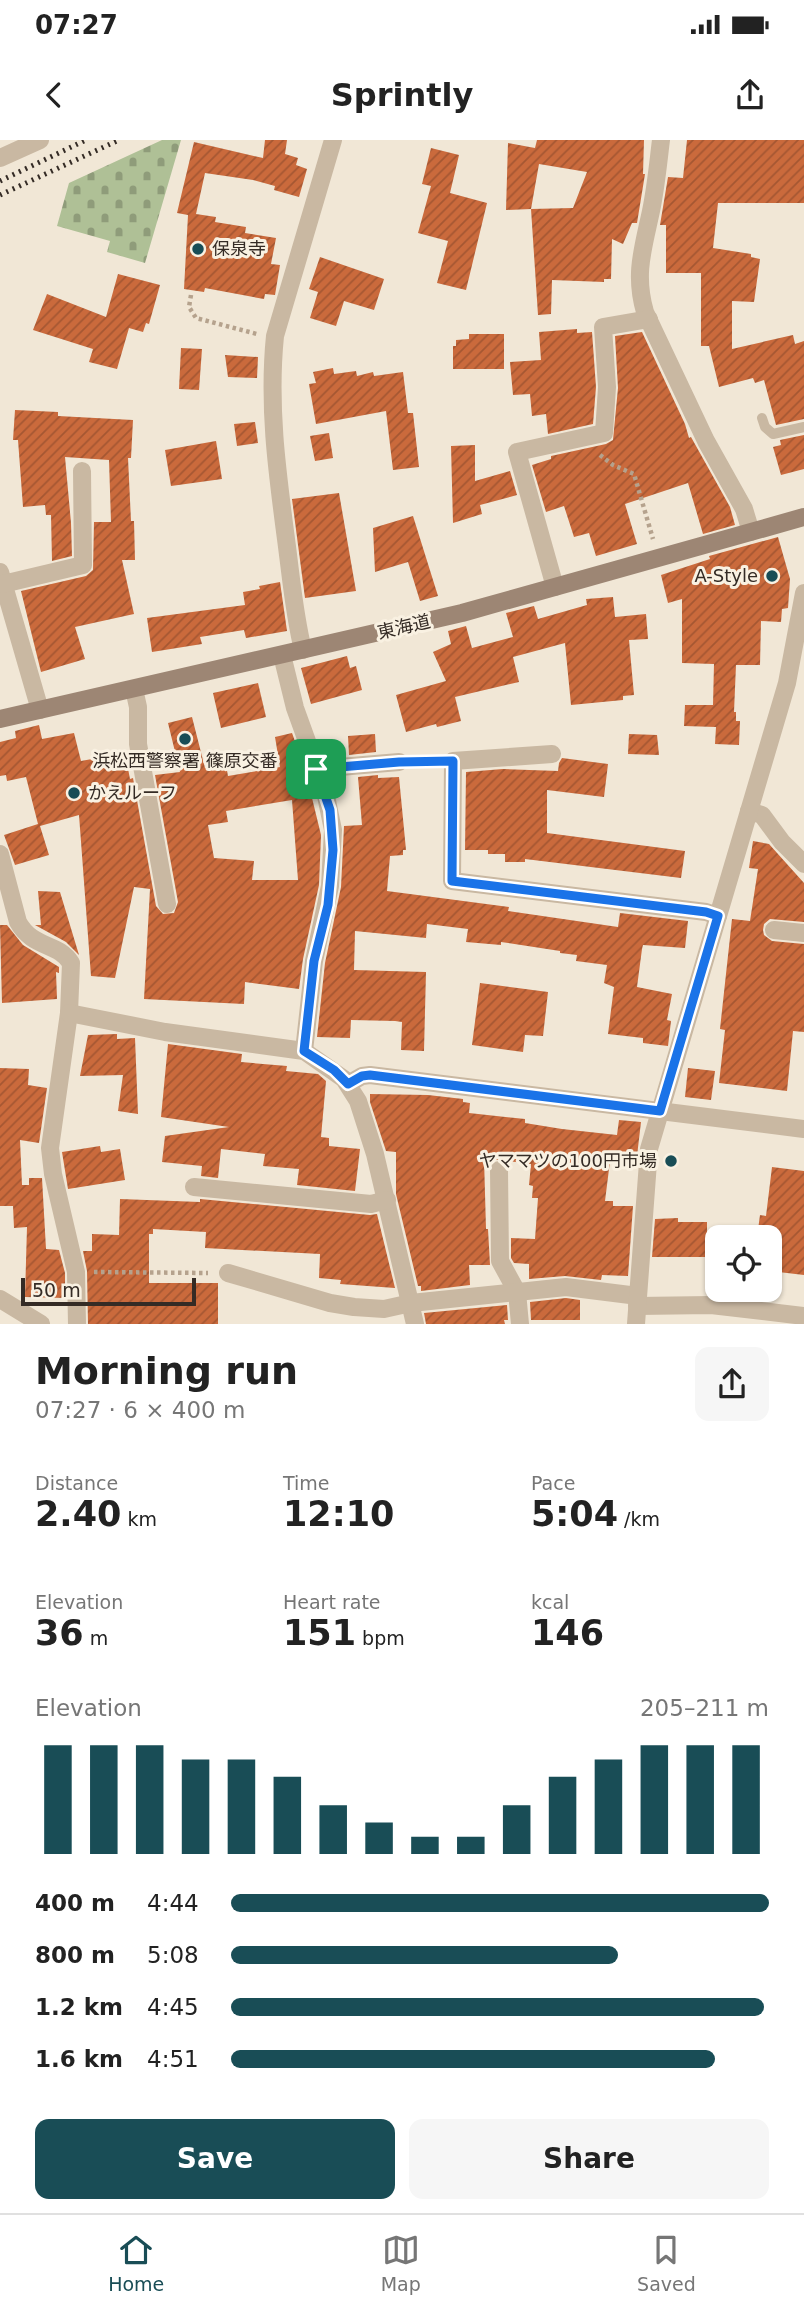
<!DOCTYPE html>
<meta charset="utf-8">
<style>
body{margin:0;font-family:"DejaVu Sans","Noto Sans JP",sans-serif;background:#f6f6f6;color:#222;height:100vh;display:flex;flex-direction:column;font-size:26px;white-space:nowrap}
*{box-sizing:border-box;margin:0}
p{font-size:23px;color:#767676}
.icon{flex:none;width:38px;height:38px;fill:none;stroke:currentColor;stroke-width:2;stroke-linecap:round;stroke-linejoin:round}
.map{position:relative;height:1184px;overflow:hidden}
.side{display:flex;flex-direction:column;background:#fff;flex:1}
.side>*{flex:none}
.fabs{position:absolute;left:705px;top:1085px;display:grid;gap:14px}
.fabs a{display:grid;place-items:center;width:77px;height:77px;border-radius:14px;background:#fff;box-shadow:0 2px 5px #0004;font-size:35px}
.scale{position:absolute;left:21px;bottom:18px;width:175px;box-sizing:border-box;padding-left:7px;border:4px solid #342b25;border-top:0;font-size:19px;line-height:24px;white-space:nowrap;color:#342b25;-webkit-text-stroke:5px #f9f1e2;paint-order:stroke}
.pin{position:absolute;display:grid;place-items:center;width:60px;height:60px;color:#fff;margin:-30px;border-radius:14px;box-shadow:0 4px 10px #0006}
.round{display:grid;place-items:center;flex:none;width:74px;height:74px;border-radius:14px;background:#f6f6f6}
.summary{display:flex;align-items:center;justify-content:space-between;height:119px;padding:0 35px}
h1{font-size:38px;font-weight:700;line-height:52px}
.stats{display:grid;grid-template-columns:repeat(3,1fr);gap:10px;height:119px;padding:7px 35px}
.stats div{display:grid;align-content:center}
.stats b{font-size:35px;font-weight:700}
.stats small{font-size:19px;font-weight:400}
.stats p{font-size:19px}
.chart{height:196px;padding:14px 35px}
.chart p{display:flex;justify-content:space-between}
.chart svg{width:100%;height:126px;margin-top:7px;stroke:#194d56;stroke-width:6}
.button{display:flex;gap:14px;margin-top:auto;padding:14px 35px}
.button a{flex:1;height:80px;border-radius:14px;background:#194d56;color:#fff;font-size:28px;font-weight:700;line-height:80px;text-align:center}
.button a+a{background:#f6f6f6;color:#222}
ul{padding:0 35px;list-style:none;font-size:23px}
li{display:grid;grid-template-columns:112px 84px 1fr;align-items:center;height:52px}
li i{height:18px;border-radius:9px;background:#194d56}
.status{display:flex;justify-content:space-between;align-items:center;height:49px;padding:0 35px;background:#fff;direction:ltr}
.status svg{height:19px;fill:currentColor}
header{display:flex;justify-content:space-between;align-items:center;height:91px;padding:0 35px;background:#fff;font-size:32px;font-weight:700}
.menu{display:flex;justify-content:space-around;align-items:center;height:98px;border-top:2px solid #e0e0e0;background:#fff;font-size:19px;color:#767676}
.menu a{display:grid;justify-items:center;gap:4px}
.menu .current{color:#194d56}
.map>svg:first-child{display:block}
.cemetery{fill:url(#cemetery-stones)}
.building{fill:url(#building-hatch);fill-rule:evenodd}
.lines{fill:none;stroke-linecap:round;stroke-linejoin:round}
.path{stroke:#b5a28d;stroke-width:4.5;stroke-dasharray:3.5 3.5;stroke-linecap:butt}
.lane{stroke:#c9b8a2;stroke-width:10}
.street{stroke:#c9b8a2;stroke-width:18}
.secondary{stroke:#9d8674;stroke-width:18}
.rail{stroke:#342b25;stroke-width:5;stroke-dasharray:2 5;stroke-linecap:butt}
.route-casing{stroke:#fff;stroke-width:14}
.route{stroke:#1a73e8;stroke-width:9}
.poi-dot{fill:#194d56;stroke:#f9f1e2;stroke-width:2.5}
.labels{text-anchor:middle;stroke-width:6;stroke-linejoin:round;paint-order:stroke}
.poi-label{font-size:18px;fill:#342b25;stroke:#f9f1e2;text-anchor:start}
.street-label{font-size:18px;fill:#342b25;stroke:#f9f1e2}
</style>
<div class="status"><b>07:27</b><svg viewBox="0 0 49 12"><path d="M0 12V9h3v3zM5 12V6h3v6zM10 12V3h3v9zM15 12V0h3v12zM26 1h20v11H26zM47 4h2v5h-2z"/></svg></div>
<header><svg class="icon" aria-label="back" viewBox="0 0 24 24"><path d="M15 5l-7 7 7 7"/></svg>Sprintly<svg class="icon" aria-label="share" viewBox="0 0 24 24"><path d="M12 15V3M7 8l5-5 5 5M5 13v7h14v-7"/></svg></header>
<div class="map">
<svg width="804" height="1184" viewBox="0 0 804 1184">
<defs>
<pattern id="cemetery-stones" width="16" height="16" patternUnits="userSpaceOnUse" patternTransform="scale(1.75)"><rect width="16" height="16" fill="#afc096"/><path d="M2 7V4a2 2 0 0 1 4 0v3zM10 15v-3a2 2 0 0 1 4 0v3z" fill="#8f9c7a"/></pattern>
<pattern id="building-hatch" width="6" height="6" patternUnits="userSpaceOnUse" patternTransform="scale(1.75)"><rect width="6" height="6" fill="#ca6a3c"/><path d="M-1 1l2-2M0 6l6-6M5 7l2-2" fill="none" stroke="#a55732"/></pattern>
</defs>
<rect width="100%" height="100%" fill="#f1e7d6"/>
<polygon class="cemetery" points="162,0 181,0 145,123 107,112 110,101 57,86 69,43"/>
<g class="building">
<polygon points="265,0 287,0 285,14 298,18 296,25 307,29 299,57 274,50 275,46 253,40 205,33 196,74 216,77 215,82 246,87 245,93 276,98 271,124 280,125 275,155 265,154 264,159 205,148 204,152 184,149 188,75 177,73 194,2 263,18"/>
<path d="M537,0H644L643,34H645L637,83H632L623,104L612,99L611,139H604V142L552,140L551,174L538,175L531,69L506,70L508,3L535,8ZM539,24L587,32L573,68L531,69Z"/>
<polygon points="687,0 804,0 804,63 718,63 713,108 751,114 751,117 760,119 754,162 732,161 732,209 793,195 795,204 804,201 804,279 776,285 764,240 755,243 753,238 719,247 709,206 701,206 701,133 666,133 666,85 660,85 668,37 683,38"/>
<polygon points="431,8 459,15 450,53 487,63 466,150 437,143 448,101 418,93 431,46 422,44"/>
<polygon points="320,117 384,139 374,170 344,161 336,186 310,178 318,152 309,149"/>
<polygon points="118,134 160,145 149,184 146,183 143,192 129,188 117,229 89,222 93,209 33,190 47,154 106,177"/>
<polygon points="577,189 577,193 592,192 596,247 593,284 548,294 546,274 532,276 530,254 513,255 510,222 541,220 539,192"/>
<polygon points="642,192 685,284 689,298 691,297 730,367 735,385 703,394 688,343 625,364 637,404 596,416 589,393 574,397 564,366 546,372 532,325 551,319 551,316 606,304 613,300 618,248 615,196"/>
<polygon points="469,194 504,194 504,229 453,229 453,206 456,206 456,200 469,199"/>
<polygon points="181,208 202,209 199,250 179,249"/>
<polygon points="225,215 258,217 257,238 228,237"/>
<polygon points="333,228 334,234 356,231 357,236 373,232 374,236 403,232 408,273 413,273 419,327 393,330 386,271 316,284 309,244 316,243 313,232"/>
<polygon points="15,270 58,272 58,276 133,280 131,318 128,318 131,381 134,381 135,420 122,420 134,474 75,487 85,519 41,532 21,451 86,436 93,430 94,382 111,382 109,320 65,317 71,383 72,416 52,421 51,375 46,375 45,365 23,367 18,300 13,300"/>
<polygon points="255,282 258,303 237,306 234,284"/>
<polygon points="329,293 333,318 315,321 310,296"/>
<polygon points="804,295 804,329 781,335 773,307 781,305 780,300"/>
<polygon points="216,301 222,339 171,346 165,310"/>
<polygon points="475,305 475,341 510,331 517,355 480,365 482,374 453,383 451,306"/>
<polygon points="339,353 356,451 305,458 292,359"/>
<polygon points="413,376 438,456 420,461 408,422 375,432 373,388"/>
<polygon points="778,397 790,439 788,468 782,469 781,482 761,481 760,525 736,525 734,572 736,572 736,581 740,581 739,605 715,604 716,587 684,586 685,565 713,565 714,524 682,523 682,459 668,463 661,435 710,419 709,416"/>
<polygon points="280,442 287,491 246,498 244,490 200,497 202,504 152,512 147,478 245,465 243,452 260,449 259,446"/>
<polygon points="613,457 615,477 646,474 648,499 629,500 634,555 623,556 623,560 571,565 565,503 513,517 519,542 455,557 461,581 437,587 436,584 406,592 396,555 446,541 433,512 451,504 448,491 466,486 472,508 513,497 506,473 534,466 538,479 587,465 586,459"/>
<polygon points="347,516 350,528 356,526 362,550 311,564 301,528"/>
<polygon points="258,543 266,577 221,588 213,553"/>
<path d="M192,577L205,628L226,625L228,636L280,627L275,597L292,593L305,629L321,695L319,745L303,819L299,849L245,842L244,864L144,859L150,749L134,747L115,838L91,836L79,675L40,686L49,715L15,725L4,695L38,684L26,637L7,641L6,635L0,636V602L16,598L15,591L39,585L42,599L74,593L81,621L125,613L130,639L133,638L156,766L163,774L174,773L178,762L155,635L180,632L168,583ZM292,660L298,740H252L254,721L214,718L208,685L228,682L226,671Z"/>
<polygon points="375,594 376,612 349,615 348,596"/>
<polygon points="629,594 657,595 659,615 628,614"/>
<polygon points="562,618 608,624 604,657 547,650 547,693 685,711 681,738 525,719 525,722 505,722 505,714 488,714 488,710 465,710 466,632 503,629 558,631 559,623"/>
<polygon points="378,635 378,638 399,637 406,710 403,710 403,715 390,716 387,751 509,767 508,771 618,787 620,773 688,781 685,808 643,805 642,809 637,847 672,854 667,880 671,881 668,906 643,903 643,898 608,894 614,847 604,843 607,825 576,821 577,815 560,813 560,811 501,802 501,805 466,802 468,789 427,784 426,798 355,791 354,830 426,832 424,911 401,910 402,882 395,881 351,880 350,898 317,897 325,823 341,747 344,686 362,685 358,637"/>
<polygon points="753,701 769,704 804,743 804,782 770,779 764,784 763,790 764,795 772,801 804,804 804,892 793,891 787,951 719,943 725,890 720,889 732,779 750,781 758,729 749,728"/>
<polygon points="38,751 60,752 79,815 66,802 35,785 41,785"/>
<polygon points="0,785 7,785 23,805 59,827 59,833 56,832 57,859 2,863"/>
<polygon points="480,843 548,852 543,896 525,895 523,912 472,905"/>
<polygon points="117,894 117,899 135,898 138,974 118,971 123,935 80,936 88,895"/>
<polygon points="168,904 242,914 241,922 287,926 286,931 318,934 326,941 321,997 329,998 329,1006 360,1009 355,1051 297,1045 299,1029 263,1026 265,1014 221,1009 218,1038 201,1036 202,1026 162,1022 165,996 229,987 161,977"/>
<polygon points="0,928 29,929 28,945 47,948 39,1003 20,1000 22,1045 29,1045 29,1038 42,1038 46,1109 59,1110 65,1133 65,1158 25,1157 27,1087 14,1088 13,1066 0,1066"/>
<polygon points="688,928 715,931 711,960 685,957"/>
<polygon points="370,954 428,955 463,959 463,962 470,963 469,973 525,979 525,983 562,989 617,995 619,980 641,982 637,1016 611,1013 605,1061 613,1061 613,1066 633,1066 628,1136 602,1135 601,1140 565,1136 529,1139 529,1124 514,1123 511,1118 511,1098 535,1099 538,1058 532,1058 533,1046 529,1045 531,1024 484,1018 486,1089 488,1089 490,1125 469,1125 470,1145 421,1151 421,1146 418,1146 396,1054 396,1012 386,1011 370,962"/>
<polygon points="100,1006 101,1012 120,1009 125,1040 68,1049 62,1012"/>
<polygon points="772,1027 804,1031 804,1135 770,1131 770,1097 757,1097 760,1075 766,1076"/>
<polygon points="120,1059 200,1062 200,1059 370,1075 377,1074 395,1148 340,1144 341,1140 319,1138 320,1114 205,1108 206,1092 153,1089 153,1094 149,1094 149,1143 218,1143 218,1184 88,1184 87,1131 83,1111 92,1111 92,1094 119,1095"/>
<polygon points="678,1078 678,1082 707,1082 707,1117 652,1117 655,1079"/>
<polygon points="566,1158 580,1160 580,1180 531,1180 530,1162"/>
<polygon points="507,1165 508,1180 504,1180 505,1184 426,1184 424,1173"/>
</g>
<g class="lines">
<g class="path">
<polyline points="191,155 189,167 196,178 257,194"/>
<polyline points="600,315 613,325 634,334 653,399"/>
<polyline points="94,1132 208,1133"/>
</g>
<g class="lane">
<polyline points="762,278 765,287 773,294 804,287"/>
<polyline points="399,622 453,621"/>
</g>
<g class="street">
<path d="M661,0C658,24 656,47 651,71C643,109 634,134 645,172L706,301L744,369L751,392"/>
<polyline points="0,18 40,0"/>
<polyline points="0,432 40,570"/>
<polyline points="3,444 83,425 82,331"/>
<polyline points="555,447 517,312 604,293 607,247 603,187 649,179"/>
<path d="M303,510C294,474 291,436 286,399C277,331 268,265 275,196L333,0"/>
<polyline points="282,515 295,568 325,651 333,690 330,746 314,821 304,911"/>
<polyline points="134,549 138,567 138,604 167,764"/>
<polyline points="552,614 453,621 452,741 706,772 718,776"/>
<polyline points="316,629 399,622"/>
<polyline points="749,671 762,675 782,702 804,724"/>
<path d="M0,714L18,782C33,809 58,802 71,823L69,873L50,1008L53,1034L76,1132L77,1184"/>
<polyline points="774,790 804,793"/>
<polyline points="69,873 165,892 304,911 344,939 358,961 375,1014 415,1184"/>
<polyline points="348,944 362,936 370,935 804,989"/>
<polyline points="499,1030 500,1121 517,1152 520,1184"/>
<polyline points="194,1047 371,1064 387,1060"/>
<polyline points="228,1133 330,1163 354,1167 384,1169 411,1163 566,1147 638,1156"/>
<polyline points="0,1159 41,1184"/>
<polyline points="637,1166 711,1165 804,1176"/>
<polyline points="636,1184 649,1009 787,543 804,453"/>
</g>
<polyline class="secondary" points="0,579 462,473 804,377"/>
<g class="rail">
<polyline points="0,41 86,0"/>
<polyline points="0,55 119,0"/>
</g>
</g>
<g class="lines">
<defs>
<polygon id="route" points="453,621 452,741 706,772 718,776 660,971 370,935 362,936 348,944 334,930 304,911 314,821 328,765 333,710 330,670 316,629 399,622"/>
</defs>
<use href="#route" class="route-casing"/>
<use href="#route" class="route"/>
</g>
<g class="poi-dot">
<circle cx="198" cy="109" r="7"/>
<circle cx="772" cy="436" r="7"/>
<circle cx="185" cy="599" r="7"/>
<circle cx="74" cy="653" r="7"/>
<circle cx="671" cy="1021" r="7"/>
</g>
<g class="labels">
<g class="poi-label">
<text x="212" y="115">保泉寺</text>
<text x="758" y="442" text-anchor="end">A-Style</text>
<text x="185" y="627" text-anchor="middle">浜松西警察署 篠原交番</text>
<text x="88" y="659">かえルーフ</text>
<text x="657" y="1027" text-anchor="end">ヤママツの100円市場</text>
</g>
<g class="street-label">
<text transform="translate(404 487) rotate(-13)" y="6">東海道</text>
</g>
</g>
</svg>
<div class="fabs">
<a><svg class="icon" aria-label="locate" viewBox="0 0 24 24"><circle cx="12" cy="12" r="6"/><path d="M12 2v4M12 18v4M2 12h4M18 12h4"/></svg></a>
</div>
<div class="scale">50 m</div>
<div class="pin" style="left:316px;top:629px;background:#1e9e55"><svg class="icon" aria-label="arrive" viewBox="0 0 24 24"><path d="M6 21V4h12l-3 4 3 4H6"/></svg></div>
</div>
<section class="side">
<div class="summary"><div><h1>Morning run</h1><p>07:27 · 6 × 400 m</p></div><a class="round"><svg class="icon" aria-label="share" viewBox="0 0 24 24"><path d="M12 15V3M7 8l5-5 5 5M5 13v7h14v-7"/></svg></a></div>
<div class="stats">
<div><p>Distance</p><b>2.40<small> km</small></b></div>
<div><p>Time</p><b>12:10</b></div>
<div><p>Pace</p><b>5:04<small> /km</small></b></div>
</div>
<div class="stats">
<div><p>Elevation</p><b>36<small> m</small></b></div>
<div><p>Heart rate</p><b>151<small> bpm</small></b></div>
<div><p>kcal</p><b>146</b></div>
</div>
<div class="chart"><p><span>Elevation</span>205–211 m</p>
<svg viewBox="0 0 160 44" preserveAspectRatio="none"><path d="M5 44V6M15 44V6M25 44V6M35 44V11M45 44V11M55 44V17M65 44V27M75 44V33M85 44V38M95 44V38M105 44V27M115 44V17M125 44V11M135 44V6M145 44V6M155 44V6"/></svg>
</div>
<ul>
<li><b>400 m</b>4:44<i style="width:100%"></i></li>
<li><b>800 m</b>5:08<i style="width:72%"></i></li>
<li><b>1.2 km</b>4:45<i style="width:99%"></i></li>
<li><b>1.6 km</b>4:51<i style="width:90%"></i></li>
</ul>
<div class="button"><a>Save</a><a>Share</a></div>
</section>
<nav class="menu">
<a class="current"><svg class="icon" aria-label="home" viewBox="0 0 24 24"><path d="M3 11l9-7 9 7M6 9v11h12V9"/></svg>Home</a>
<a><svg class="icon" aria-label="map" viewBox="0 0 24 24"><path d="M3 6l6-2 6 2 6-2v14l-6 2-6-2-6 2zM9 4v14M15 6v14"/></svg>Map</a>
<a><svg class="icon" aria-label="saved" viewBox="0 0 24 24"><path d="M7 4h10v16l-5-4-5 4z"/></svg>Saved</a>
</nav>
